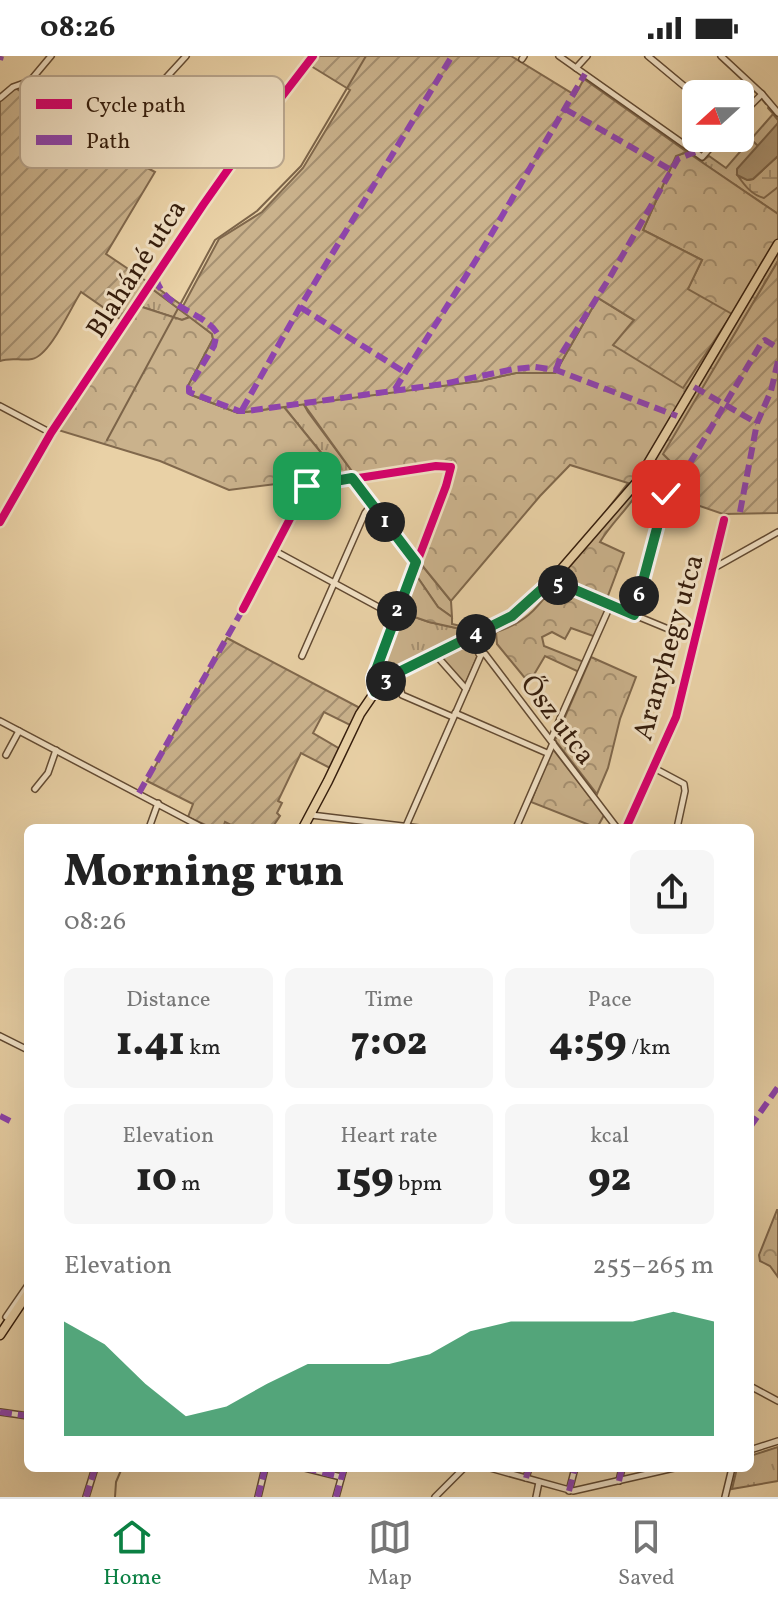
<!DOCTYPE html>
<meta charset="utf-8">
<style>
body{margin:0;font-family:Vollkorn,serif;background:#f6f6f6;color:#222;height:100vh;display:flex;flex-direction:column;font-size:30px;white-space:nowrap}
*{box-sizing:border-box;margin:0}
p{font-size:26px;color:#767676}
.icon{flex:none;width:44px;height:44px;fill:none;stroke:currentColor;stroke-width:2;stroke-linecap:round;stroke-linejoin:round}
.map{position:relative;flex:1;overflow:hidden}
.drawer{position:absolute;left:24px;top:768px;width:730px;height:648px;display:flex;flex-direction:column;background:#fff;border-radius:12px;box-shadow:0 8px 32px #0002}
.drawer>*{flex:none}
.needle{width:52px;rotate:249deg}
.tools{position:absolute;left:682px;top:24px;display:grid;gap:16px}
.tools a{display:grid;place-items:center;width:72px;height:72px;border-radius:12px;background:#fff;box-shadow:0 8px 32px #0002;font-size:40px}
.pin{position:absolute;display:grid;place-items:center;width:68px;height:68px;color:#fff;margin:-34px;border-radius:16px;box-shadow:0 4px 12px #0006}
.km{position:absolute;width:40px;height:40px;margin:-20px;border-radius:50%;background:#222;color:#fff;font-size:22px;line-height:40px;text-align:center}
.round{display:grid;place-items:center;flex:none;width:84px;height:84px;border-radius:12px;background:#f6f6f6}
.summary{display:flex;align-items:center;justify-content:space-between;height:136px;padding:0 40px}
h1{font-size:44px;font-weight:800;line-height:60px}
.figures{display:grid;grid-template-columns:repeat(3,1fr);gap:12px;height:136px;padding:8px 40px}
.figures div{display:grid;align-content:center;border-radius:12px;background:#f6f6f6;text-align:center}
.figures b{font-size:40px;font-weight:800}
.figures small{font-size:22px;font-weight:400}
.figures p{font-size:22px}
.chart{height:224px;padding:16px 40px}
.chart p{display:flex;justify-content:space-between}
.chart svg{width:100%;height:144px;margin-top:8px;fill:#0b8043;opacity:.7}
.status{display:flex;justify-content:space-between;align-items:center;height:56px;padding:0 40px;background:#fff;direction:ltr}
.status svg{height:22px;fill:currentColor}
.menu{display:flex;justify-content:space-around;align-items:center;height:112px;border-top:2px solid #e0e0e0;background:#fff;font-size:22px;color:#767676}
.menu a{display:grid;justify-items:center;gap:4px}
.menu .on{color:#0b8043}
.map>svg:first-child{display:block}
.grass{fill:url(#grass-tufts);stroke:#80684c;stroke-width:2}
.forest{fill:url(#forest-crowns);stroke:#80684c;stroke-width:2}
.wetland{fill:url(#wetland-marsh);stroke:#80684c;stroke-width:2}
.garden{fill:url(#garden-furrows);stroke:#80684c;stroke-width:2}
.water{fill:#ac9472;stroke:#7c6449;stroke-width:2}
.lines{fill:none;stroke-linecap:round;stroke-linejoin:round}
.stream{stroke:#7c6449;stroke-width:2}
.minor-casing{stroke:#624a32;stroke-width:8}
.major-casing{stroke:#351d0c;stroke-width:11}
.minor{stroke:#f1e1c5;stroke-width:5}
.major{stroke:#e9d1a6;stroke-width:8}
.quiet{stroke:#8e44ad;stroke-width:6;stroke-dasharray:12 6;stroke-linecap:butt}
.cycleway-casing{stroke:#f1e1c5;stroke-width:13}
.cycleway{stroke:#d6006c;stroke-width:8}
.route-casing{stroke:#fff;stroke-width:16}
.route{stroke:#0b8043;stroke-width:10}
.labels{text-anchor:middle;stroke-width:6;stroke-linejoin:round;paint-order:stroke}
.street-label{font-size:28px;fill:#351d0c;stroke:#f1e1c5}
.key{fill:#f1e1c5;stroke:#b9a68e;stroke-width:2}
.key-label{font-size:22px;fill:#351d0c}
</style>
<div class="status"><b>08:26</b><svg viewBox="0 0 49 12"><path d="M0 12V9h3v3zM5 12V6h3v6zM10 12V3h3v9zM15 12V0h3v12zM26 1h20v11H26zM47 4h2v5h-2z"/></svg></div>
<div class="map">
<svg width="778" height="1441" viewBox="0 0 778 1441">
<defs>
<pattern id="grass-tufts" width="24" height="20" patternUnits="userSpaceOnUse" patternTransform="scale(2)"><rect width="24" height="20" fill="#cab28c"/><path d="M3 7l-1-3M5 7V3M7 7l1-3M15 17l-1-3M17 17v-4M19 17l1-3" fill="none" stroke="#a59071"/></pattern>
<pattern id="forest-crowns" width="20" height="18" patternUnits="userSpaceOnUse" patternTransform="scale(2)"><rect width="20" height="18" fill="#cab28c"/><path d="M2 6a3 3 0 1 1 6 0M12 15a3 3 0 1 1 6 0" fill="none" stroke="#a59071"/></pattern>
<pattern id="wetland-marsh" width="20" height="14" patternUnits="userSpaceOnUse" patternTransform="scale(2)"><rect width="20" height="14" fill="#cab28c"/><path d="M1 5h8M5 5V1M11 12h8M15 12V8" fill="none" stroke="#a59071"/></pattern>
<pattern id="garden-furrows" width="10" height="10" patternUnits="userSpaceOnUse" patternTransform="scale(2)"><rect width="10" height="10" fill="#cab28c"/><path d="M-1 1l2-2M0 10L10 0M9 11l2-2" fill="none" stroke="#a59071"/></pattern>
</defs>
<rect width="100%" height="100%" fill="#e9d1a6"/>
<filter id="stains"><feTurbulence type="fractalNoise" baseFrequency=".0025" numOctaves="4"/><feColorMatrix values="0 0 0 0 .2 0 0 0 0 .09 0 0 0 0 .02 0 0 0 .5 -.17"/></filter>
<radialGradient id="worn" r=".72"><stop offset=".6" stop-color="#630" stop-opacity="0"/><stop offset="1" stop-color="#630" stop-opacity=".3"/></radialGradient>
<g class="grass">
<polygon points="773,58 778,64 778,158 701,106 709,100 726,112"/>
<polygon points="151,232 190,261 182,264 139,250"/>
<polygon points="303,347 308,356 354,418 340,420 284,351"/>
<polygon points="421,508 451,545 452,561 438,551 416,519"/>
<polygon points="403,557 429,566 470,575 376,622 398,562"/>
<polygon points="470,585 478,599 465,629 439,599"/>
<polygon points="778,1391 778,1425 732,1433 737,1412 750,1412 750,1400"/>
</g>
<g class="forest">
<path d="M687,96L778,158V205L664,398L684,418L678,427L642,430C630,451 612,466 600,486L624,497L606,545L608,554L596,581L571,572L565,583L552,576L542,581L544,590L584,606L579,616L545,600L529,627L497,588L496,576C531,565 539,548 561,521C574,504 589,490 600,472L596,468L628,427L570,409L540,440L451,545L421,508L446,430L451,405L354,418L303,347L480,325L516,317H555L598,242L635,265L613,290L688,232L702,204L643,174L676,100Z"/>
<polygon points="139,250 182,264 190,261 212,278 213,283 188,330 191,339 238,357 284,351 340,420 229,434 160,405 58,374"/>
<polygon points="416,519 438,551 452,561 452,568 478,574 376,630 376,622 470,575 429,566 403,557"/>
<polygon points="591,601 636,621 620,663 608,712 597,738 555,684"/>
<polygon points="552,692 604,759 597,772 531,746"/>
<polygon points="777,1154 778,1154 778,1221 770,1210 760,1205 759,1199"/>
</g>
<path class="wetland" d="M778,100V131L764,142C752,139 745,130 738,120L749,124L753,123Z"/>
<g class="garden">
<polygon points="318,0 511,0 575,39 584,23 687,96 676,100 643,174 702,204 688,233 732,258 683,332 613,289 634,264 598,242 555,317 516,317 480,325 238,357 189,338 188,330 213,283 212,278 151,232 153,229 183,250 219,183 262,156 303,112 350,34 311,10"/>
<path d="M14,31L78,75L155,116L106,198L149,227L123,265L81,236C71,251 50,300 32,303C21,305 11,301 0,305V45Z"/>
<polygon points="778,205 778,457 723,458 642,430 656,416 679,427 683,418 663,398"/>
<polygon points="227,582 360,652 352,670 324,656 313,677 340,693 332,713 301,697 278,745 282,747 277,757 280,760 272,772 237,772 225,766 223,772 212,772 188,761 193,748 147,725"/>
</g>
<polygon class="water" points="778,67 778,100 753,123 747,124 737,119 737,113"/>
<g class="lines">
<g class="stream">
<polyline points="761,42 766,48"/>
<polyline points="768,52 778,63"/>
<polyline points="740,73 757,89"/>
<polyline points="107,384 215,184 257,155 301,110 366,0"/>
<polyline points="115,1441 116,1426 122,1412"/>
</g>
<defs>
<g id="minor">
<polyline points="559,0 702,101 719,82"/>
<polyline points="648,0 696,40"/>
<polyline points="721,0 762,38 778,57"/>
<polyline points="522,3 524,0"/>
<polyline points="576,12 587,0"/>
<polyline points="0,42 13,31 30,25 51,0"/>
<polyline points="740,60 762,38"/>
<polyline points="111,91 153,36 186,0"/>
<polyline points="0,350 51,377"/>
<polyline points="352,422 416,506"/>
<polyline points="0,466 51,377 203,149 253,78 313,0"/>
<polyline points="275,495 395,560"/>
<polyline points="714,512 778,476"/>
<polyline points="552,525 695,584"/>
<polyline points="243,553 307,430 436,410 451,411 446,430 373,622 374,635"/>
<polyline points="634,559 666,438"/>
<polyline points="472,581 479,598 485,598 617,772"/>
<polyline points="435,598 466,633"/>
<polyline points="302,600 365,457 372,448"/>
<polyline points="392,621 399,627 402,639 453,661"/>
<polyline points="455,657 547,697"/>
<polyline points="0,665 203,772"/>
<polyline points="551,683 610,550"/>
<polyline points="6,699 19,675"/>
<polyline points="654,712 684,728 685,735 677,772"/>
<polyline points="35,733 48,717 56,694"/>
<polyline points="311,759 419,772"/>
<polyline points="406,770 481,599"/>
<polyline points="149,772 158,747"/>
<polyline points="516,772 553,687"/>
<polyline points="626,772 676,661 724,464"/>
<polyline points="0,980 28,994"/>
<polyline points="6,1261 28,1229"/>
<polyline points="750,1330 778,1345"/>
<polyline points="0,1356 28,1360"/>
<polyline points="750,1394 778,1385"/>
<polyline points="305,1412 341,1421"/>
<polyline points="490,1412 573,1435 674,1412"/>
<polyline points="526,1422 529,1412"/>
<polyline points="619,1425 622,1412"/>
<polyline points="569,1435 575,1412"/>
<polyline points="86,1441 95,1412"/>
<polyline points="258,1441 265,1412"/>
<polyline points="336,1441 344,1412"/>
<polyline points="435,1441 464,1412"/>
<polyline points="536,1441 539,1426"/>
<polyline points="725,1441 732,1412"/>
</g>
<g id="major">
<polyline points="303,772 328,725 360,658 375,636 399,616 500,567 521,554 552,524 637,426 778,188"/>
<polyline points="0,1279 28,1237"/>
</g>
</defs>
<use href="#minor" class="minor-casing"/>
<use href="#major" class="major-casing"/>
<use href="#minor" class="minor"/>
<use href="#major" class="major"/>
<g class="quiet">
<polyline points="0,4 1,0"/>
<polyline points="565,53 671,114"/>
<path d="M156,222C164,253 203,255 217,277L214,290L189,331V336L239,355H247L443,328L514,313L535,311L556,314L677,360"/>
<polyline points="300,251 406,317"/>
<polyline points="556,314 562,297 610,221 678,103 695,96"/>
<polyline points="694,331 757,367"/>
<polyline points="395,333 481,196 585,18"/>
<polyline points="242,354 300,251 452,0"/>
<polyline points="671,439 762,286 765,284 778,292"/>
<polyline points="740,456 757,367 771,335 778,305"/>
<polyline points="139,737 243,553"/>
<polyline points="0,1060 10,1065"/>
<polyline points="750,1071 778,1031"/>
<polyline points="0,1356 28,1360"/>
<polyline points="305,1412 341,1421"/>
<polyline points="526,1422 529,1412"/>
<polyline points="619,1425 622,1412"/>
<polyline points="569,1435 575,1412"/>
<polyline points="86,1441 95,1412"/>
<polyline points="258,1441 265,1412"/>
<polyline points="336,1441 344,1412"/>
</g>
<defs>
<g id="cycleway">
<polyline points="0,466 51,377 203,149 253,78 313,0"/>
<polyline points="243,553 307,430 436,410 451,411 446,430 373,622 375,636"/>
<polyline points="626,772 676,661 724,464"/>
</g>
</defs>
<use href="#cycleway" class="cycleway-casing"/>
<use href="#cycleway" class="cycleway"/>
</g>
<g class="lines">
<defs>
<polyline id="route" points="307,430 352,422 416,506 373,622 375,636 399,616 512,560 552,524 634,559 666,438"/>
</defs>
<use href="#route" class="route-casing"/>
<use href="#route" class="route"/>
</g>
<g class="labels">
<g class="street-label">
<text transform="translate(135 212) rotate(-57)" y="10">Blaháné utca</text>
<text transform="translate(667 591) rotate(-74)" y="10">Aranyhegy utca</text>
<text transform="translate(559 663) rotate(53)" y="10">Ősz utca</text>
</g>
</g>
<rect x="20" y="20" width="264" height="92" rx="12" class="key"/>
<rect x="36" y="43" width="36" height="10" fill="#d6006c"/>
<rect x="36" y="79" width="36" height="10" fill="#8e44ad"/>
<g class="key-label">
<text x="86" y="56">Cycle path</text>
<text x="86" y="92">Path</text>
</g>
<rect width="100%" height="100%" filter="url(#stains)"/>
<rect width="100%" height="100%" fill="url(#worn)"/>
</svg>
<div class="tools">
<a><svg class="needle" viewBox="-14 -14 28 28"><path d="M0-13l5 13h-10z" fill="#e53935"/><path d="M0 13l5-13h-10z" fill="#767676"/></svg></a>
</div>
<div class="pin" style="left:307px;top:430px;background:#1e9e55"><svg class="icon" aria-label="arrive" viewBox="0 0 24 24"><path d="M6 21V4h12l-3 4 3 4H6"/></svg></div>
<div class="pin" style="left:666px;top:438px;background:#d93025"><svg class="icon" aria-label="check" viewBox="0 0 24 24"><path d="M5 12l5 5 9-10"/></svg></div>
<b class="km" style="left:385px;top:466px">1</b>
<b class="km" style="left:397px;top:555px">2</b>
<b class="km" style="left:386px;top:625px">3</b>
<b class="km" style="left:476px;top:578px">4</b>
<b class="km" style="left:558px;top:529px">5</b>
<b class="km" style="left:639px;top:540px">6</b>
<section class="drawer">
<div class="summary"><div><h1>Morning run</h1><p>08:26</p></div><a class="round"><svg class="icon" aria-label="share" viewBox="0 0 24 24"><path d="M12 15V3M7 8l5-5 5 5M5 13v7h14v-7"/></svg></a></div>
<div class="figures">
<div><p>Distance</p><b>1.41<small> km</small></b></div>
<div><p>Time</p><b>7:02</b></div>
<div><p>Pace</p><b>4:59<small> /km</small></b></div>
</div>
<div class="figures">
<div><p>Elevation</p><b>10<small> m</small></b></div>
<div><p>Heart rate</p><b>159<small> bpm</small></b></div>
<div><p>kcal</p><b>92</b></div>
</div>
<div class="chart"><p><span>Elevation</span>255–265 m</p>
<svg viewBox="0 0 160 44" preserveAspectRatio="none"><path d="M0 44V9L10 16L20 28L30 38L40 35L50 28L60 22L70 22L80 22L90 19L100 12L110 9L120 9L130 9L140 9L150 6L160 9V44z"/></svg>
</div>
</section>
</div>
<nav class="menu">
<a class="on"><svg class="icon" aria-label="home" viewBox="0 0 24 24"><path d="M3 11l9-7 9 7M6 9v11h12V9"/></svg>Home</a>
<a><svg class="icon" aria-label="map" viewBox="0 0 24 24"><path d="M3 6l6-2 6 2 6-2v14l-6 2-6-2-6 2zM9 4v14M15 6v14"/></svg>Map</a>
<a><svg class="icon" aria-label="saved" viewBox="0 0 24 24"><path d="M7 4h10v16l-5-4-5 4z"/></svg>Saved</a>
</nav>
